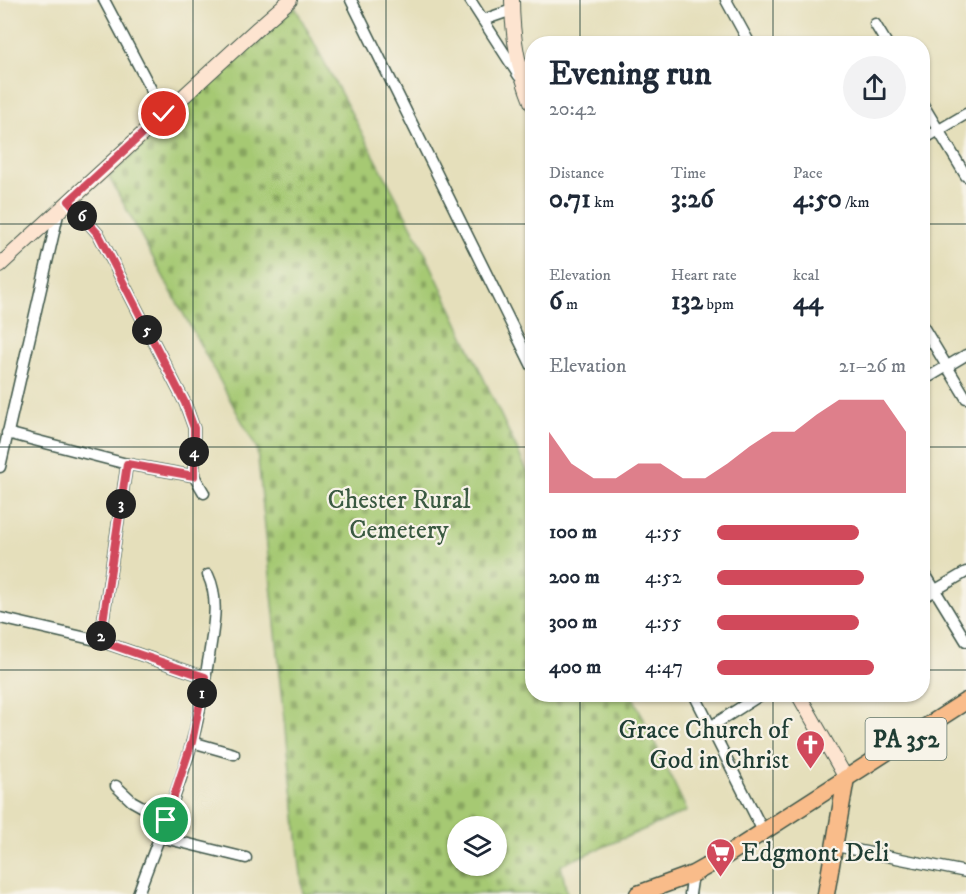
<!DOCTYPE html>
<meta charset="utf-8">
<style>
body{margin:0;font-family:"IM FELL DW Pica",serif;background:#f2f2f3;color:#1f2937;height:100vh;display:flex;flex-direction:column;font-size:22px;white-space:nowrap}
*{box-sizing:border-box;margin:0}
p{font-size:20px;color:#747a83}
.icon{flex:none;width:33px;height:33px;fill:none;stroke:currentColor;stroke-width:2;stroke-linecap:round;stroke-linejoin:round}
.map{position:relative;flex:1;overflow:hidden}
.side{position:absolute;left:525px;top:36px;width:405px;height:666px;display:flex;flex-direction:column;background:#fff;border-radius:24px;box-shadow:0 2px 4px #0004}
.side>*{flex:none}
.tools{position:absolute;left:447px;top:816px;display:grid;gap:12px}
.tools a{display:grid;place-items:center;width:60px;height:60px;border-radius:50%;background:#fff;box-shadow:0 2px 4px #0004;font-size:30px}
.pin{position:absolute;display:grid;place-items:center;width:51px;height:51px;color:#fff;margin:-26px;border:3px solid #fff;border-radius:50%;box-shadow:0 2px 6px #0007}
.km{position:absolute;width:30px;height:30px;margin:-15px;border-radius:50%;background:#222;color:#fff;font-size:16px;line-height:30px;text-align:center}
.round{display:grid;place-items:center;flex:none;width:63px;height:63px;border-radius:32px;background:#f2f2f3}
.summary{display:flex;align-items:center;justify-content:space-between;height:102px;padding:0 24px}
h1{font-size:33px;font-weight:700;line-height:45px}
.figures{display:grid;grid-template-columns:repeat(3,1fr);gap:9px;height:102px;padding:6px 24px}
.figures div{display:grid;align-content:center}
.figures b{font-size:26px;font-weight:700}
.figures small{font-size:16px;font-weight:400}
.figures p{font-size:16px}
.chart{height:168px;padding:12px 24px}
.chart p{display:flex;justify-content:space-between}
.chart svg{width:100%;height:108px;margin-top:6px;fill:#d1495b;opacity:.7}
ul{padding:0 24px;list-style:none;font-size:20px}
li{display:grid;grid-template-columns:96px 72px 1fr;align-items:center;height:45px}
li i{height:15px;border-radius:8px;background:#d1495b}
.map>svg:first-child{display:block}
.cemetery{fill:url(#cemetery-stones);stroke:#628354;stroke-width:1.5;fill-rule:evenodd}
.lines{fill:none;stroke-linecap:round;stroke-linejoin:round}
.street-casing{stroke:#3d5548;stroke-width:13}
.secondary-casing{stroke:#3d5548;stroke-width:16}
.primary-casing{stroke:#3d5548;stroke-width:19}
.street{stroke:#fff;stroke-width:10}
.secondary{stroke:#fde4d0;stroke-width:14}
.primary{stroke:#f9bc8a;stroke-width:16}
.route-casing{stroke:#fff;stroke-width:12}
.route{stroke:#d1495b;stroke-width:8}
.grid{fill:none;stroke:#1f3d34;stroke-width:1.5;stroke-opacity:0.55}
.labels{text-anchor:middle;stroke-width:4.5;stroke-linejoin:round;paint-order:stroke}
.shield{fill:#f7f3e8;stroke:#60746a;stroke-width:1.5}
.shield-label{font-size:24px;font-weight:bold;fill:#1f3d34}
.park-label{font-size:26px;fill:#3a5941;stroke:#f7f3e8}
.poi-label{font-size:26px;fill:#1f3d34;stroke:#f7f3e8;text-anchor:end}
</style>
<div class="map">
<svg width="966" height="894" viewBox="0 0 966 894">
<defs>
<pattern id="cemetery-stones" width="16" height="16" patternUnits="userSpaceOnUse" patternTransform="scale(1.5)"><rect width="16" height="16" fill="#a6c973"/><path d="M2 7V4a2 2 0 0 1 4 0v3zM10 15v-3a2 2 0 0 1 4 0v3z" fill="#87a45f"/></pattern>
</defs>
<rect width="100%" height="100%" fill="#f7f3e8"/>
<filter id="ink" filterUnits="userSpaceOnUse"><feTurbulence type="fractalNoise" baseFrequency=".0167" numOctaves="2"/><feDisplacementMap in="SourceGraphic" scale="12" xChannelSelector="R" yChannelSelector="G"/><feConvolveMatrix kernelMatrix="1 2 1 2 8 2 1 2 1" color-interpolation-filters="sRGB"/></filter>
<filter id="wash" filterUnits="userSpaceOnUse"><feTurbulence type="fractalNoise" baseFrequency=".008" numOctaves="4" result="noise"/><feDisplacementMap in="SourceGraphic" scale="24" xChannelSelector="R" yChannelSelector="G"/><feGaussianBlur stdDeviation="1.35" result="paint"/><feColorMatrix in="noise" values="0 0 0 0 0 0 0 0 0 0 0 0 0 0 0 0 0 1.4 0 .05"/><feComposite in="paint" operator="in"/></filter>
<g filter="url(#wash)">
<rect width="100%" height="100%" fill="#e5dfbb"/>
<path class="cemetery" d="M295,7L421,244L532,482V694L632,695L687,811L561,865L567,894H303L257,449L109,177ZM458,826H496V866H458Z"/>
</g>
<g filter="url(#ink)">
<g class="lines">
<defs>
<g id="street">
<polyline points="104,0 164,114"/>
<polyline points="351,0 532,366"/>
<polyline points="470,0 519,76"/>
<polyline points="726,0 750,44"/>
<polyline points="483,20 512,10"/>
<polyline points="875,24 887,44"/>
<polyline points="922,103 966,176"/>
<polyline points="922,140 966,114"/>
<polyline points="69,201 99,235 185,403 194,428 194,476 204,493"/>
<polyline points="922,325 966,398"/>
<polyline points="922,381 966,355"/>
<polyline points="7,433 127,464 194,476"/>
<polyline points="0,467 59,210"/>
<polyline points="922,569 966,641"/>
<polyline points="922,598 966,572"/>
<polyline points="0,618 100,641 205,677"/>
<polyline points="100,641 127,464"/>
<polyline points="694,694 763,831"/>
<polyline points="710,727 762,694"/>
<polyline points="192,742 234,754"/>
<polyline points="116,786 132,801 166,820"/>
<polyline points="160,837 246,858"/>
<polyline points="836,846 966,872"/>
<path d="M138,894C156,844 178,794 192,742C200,714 204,685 209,656C213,629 220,600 208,575"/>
<polyline points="690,894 693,874"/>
</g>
<g id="secondary">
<path d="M512,0C512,37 518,70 532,104"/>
<polyline points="0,265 258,28 290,0"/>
<polyline points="798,694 846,778"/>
</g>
<g id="primary">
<polyline points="638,894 693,874 727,855 966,701"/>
<polyline points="826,894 846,778"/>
</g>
</defs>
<use href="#street" class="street-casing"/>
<use href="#secondary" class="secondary-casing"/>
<use href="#primary" class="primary-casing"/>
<use href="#street" class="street"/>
<use href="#secondary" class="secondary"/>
<use href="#primary" class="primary"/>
</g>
</g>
<g class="lines" filter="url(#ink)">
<defs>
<polyline id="route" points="164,114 69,201 99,235 185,403 194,428 194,476 127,464 100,641 205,677 192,742 166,820"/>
</defs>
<use href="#route" class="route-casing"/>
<use href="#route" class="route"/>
</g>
<path class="grid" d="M193,0V894M386,0V894M580,0V44M773,0V44M0,224H532M922,224H966M0,447H532M922,447H966M0,670H532M922,670H966M580,694V894M773,694V894"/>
<defs>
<symbol id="church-pin" viewBox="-11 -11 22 30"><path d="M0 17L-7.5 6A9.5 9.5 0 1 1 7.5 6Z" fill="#d1495b" stroke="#f7f3e8"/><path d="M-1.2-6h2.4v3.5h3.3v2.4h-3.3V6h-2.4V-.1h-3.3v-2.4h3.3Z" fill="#fff"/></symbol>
<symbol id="supermarket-pin" viewBox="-11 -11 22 30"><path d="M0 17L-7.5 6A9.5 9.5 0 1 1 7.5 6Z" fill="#d1495b" stroke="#f7f3e8"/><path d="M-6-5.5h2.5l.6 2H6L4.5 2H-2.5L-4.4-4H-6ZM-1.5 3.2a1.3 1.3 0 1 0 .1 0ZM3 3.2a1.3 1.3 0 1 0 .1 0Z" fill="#fff"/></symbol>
</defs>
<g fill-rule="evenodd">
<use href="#church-pin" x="794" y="728" width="33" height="45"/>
<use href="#supermarket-pin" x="704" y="836" width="33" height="45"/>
</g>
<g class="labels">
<rect class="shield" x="865.5" y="718" width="81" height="42" rx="4.5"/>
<g class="shield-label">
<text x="906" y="747">PA 352</text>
</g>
<g class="park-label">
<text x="399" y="508">Chester Rural<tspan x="399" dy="30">Cemetery</tspan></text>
</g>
<g class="poi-label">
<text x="789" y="738">Grace Church of<tspan x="789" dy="30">God in Christ</tspan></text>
<text x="741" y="861" text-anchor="start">Edgmont Deli</text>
</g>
</g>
</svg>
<div class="tools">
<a><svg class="icon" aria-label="layers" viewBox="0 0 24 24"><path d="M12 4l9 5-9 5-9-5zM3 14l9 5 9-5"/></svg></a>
</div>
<div class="pin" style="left:166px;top:820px;background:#1e9e55"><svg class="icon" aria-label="arrive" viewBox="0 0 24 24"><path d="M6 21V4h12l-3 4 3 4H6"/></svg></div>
<div class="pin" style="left:164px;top:114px;background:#d93025"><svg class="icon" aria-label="check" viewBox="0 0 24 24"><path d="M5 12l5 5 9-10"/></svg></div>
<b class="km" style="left:202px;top:693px">1</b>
<b class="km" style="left:101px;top:636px">2</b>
<b class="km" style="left:121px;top:504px">3</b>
<b class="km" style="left:194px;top:452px">4</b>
<b class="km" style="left:147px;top:330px">5</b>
<b class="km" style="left:82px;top:216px">6</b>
<section class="side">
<div class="summary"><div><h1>Evening run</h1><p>20:42</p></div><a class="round"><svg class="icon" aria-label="share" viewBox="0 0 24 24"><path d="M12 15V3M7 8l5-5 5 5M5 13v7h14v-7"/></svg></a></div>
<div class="figures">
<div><p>Distance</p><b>0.71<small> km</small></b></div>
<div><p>Time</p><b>3:26</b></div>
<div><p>Pace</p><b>4:50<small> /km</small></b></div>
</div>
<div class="figures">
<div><p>Elevation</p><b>6<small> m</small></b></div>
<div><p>Heart rate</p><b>132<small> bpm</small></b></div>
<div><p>kcal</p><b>44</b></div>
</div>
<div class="chart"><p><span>Elevation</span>21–26 m</p>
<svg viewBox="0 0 160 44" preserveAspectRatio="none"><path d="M0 44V19L10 32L20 38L30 38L40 32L50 32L60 38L70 38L80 32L90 25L100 19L110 19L120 12L130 6L140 6L150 6L160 19V44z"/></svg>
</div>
<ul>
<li><b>100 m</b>4:55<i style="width:75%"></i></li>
<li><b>200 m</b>4:52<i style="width:78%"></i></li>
<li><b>300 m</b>4:55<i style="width:75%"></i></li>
<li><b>400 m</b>4:47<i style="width:83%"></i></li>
</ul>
</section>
</div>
